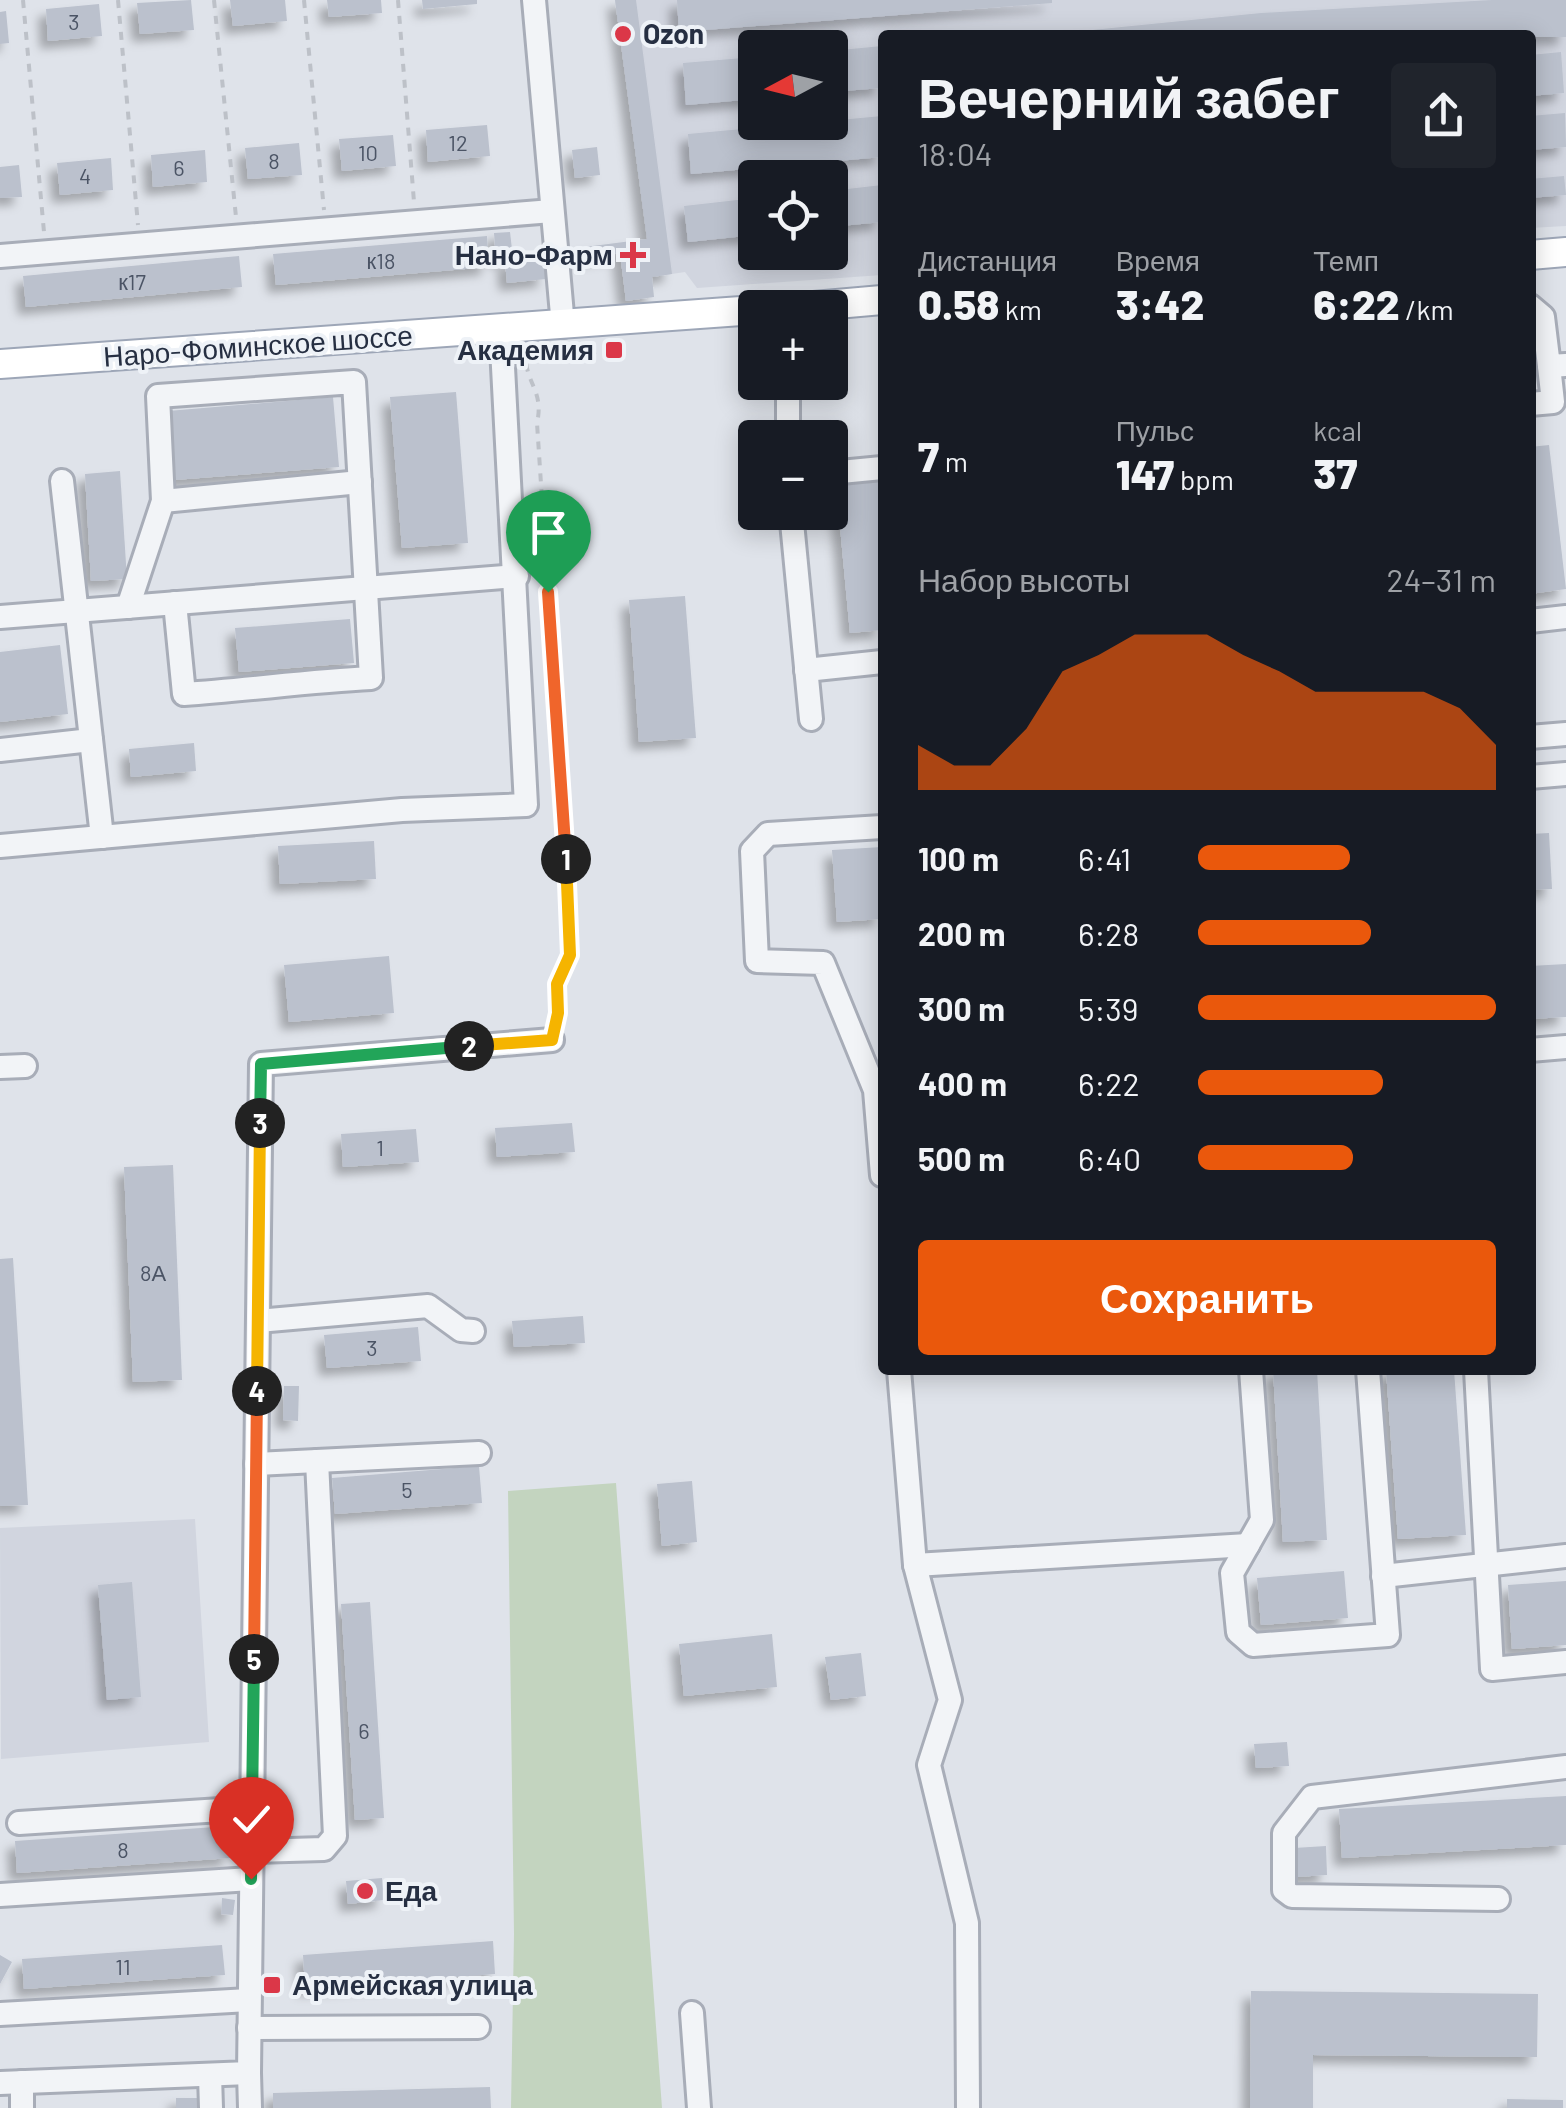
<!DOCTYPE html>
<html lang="ru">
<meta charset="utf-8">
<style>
body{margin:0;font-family:Barlow,sans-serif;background:#20242c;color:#f1f3f6;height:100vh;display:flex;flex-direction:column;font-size:38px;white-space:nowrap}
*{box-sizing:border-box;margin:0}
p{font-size:32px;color:#9ea1a6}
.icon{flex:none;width:55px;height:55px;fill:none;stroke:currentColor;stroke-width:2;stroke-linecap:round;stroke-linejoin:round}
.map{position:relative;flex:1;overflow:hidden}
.drawer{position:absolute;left:878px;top:30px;width:658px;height:1345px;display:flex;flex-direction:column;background:#171b24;border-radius:10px;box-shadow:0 5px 25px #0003}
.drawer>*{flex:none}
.needle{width:65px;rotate:263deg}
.tools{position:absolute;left:738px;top:30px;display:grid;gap:20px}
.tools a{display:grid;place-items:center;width:110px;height:110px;border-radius:10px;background:#171b24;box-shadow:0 5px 25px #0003;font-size:50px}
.pin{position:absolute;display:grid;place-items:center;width:85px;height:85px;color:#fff;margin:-102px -42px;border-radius:50% 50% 50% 0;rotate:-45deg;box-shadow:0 0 10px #0007}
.pin .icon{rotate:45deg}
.km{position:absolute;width:50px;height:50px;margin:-25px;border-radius:50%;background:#222;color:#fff;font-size:28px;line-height:50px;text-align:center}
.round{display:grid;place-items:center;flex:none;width:105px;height:105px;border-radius:10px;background:#20242c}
.head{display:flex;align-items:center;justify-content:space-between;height:170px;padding:0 40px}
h1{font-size:55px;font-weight:800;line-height:75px}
.stats{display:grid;grid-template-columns:repeat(3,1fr);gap:15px;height:170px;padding:10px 40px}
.stats div{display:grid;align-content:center}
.stats b{font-size:42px;font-weight:800}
.stats small{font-size:28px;font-weight:400}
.stats p{font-size:28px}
.chart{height:280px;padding:20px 40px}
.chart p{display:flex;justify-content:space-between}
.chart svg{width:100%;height:180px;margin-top:10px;fill:#ea580c;opacity:.7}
.button{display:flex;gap:20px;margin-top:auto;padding:20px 40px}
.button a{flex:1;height:115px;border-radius:10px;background:#ea580c;color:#fff;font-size:40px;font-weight:800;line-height:115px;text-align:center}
ul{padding:0 40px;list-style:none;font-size:32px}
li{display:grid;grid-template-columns:160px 120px 1fr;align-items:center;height:75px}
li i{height:25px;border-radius:12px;background:#ea580c}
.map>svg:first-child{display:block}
.built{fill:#d1d5df;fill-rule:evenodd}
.green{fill:#c3d4bf}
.building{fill:#bbc1cd;filter:url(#shadow)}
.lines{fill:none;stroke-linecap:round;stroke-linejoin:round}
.minor-casing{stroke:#a8adb8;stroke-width:28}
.major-casing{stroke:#9da6b7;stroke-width:32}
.path{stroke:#bdc1c8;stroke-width:4;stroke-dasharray:8 8;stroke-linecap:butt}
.minor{stroke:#f2f4f7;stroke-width:22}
.major{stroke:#fff;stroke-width:28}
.split-1-casing{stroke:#fff;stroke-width:20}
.split-2-casing{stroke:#fff;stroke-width:20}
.split-3-casing{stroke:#fff;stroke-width:20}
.split-4-casing{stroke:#fff;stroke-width:20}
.split-5-casing{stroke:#fff;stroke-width:20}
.split-6-casing{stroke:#fff;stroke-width:20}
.split-1{stroke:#f0652b;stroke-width:12}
.split-2{stroke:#f5b400;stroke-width:12}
.split-3{stroke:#22a559;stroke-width:12}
.split-4{stroke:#f5b400;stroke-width:12}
.split-5{stroke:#f0652b;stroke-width:12}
.split-6{stroke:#22a559;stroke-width:12}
.poi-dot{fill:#db3748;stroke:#eef2f7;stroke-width:4}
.labels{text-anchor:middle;stroke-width:8;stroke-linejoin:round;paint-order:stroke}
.number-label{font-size:22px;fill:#4b5465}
.poi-label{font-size:28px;font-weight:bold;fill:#262f42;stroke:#eef2f7;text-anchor:start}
.street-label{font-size:28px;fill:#262f42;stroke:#eef2f7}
</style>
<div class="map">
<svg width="1566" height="2108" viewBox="0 0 1566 2108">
<defs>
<filter id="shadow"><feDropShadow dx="-8" dy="8" stdDeviation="5" flood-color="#0004"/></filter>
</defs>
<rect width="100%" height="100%" fill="#dfe3ea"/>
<g class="built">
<path d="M615,0H1566V226L1530,228V35H882V275L697,288L685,272L652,277ZM755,48H830V122H755ZM755,178H830V252H755Z"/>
<polygon points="195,1519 209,1742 1,1759 0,1528"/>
</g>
<polygon class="green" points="616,1483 662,2108 511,2108 514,1934 508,1491"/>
<g class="building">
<polygon points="191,0 194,30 140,34 137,3"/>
<polygon points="230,0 285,0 287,21 233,26"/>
<polygon points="327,0 381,0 382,13 329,17"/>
<polygon points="422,0 477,0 477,4 423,9"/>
<polygon points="615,0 636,0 672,274 652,277 654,297 626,301 620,253 578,259 577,248 647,239"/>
<polygon points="677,0 1052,0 1052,3 679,32"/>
<polygon points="1492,0 1566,0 1566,37 1042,35 1261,13"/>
<polygon points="99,4 102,36 48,41 46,9"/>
<polygon points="6,11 9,43 0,44 0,12"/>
<polygon points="882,46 882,88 830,92 830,51"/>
<polygon points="1561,52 1564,93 1530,96 1530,55"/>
<polygon points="755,57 755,99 686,105 683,63"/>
<polygon points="1565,113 1566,147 1530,150 1530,116"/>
<polygon points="882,116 882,157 691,174 688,134"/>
<polygon points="487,125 490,156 428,162 426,130"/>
<polygon points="393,135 396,166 342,171 339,139"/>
<polygon points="299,143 302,175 248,179 245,148"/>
<polygon points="597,147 600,175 575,178 572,150"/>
<polygon points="205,150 207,182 153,187 151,155"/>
<polygon points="111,158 113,190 60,195 57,163"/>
<polygon points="19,165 22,197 0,198 0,167"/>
<polygon points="1564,176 1566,195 1530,198 1530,179"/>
<polygon points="882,185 882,222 830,227 830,191"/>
<polygon points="755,198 755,235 688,242 684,206"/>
<polygon points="510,232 513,258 496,259 494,233"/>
<polygon points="487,236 489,267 276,285 273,254"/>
<polygon points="239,256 242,287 26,307 23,276"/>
<polygon points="543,257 546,279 507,283 505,261"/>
<polygon points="456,392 468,543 402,548 390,397"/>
<polygon points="333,397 339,467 174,480 168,411"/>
<polygon points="1549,445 1566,589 1530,594 1530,447"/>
<polygon points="120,471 127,579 91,581 85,474"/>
<polygon points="882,480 882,630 850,633 836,484"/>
<polygon points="685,596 696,738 639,742 629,600"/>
<polygon points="350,619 354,663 239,672 235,628"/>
<polygon points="60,645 68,714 0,722 0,652"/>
<polygon points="194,743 196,771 131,777 129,749"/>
<polygon points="1549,833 1552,889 1530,890 1530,834"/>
<polygon points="374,841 376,879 280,884 278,846"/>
<polygon points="882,847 882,919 837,922 832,850"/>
<polygon points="389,956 394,1013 289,1022 284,965"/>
<polygon points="1566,964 1566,1017 1530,1019 1530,966"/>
<polygon points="572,1123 575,1152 497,1157 495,1128"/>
<polygon points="416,1129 419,1162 343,1167 341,1134"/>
<polygon points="173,1165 182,1380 133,1382 124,1167"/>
<polygon points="13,1258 28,1505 0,1506 0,1259"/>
<polygon points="583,1316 585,1343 514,1347 512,1321"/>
<polygon points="418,1327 421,1361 327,1368 324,1335"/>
<polygon points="1273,1370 1317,1370 1327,1540 1283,1542"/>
<polygon points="1386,1370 1454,1370 1466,1535 1398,1539"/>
<polygon points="284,1386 299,1386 298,1421 283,1420"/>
<polygon points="479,1466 482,1503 335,1514 332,1478"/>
<polygon points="692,1481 697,1542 662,1546 657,1484"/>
<polygon points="1344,1571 1348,1618 1261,1625 1257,1578"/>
<polygon points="1566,1581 1566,1645 1512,1649 1508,1585"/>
<polygon points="132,1582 141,1697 107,1700 98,1585"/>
<polygon points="370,1602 384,1818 355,1820 341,1604"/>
<polygon points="772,1634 777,1687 684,1696 679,1644"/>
<polygon points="861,1653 866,1696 831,1700 825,1657"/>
<polygon points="1287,1742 1289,1766 1256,1768 1254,1744"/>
<polygon points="1566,1796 1566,1845 1342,1858 1339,1809"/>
<polygon points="229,1826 231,1858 17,1873 15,1841"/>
<polygon points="1326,1846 1327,1875 1295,1877 1294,1848"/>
<polygon points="382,1878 384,1900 348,1904 346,1881"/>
<polygon points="222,1898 235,1900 233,1915 221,1914"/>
<polygon points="493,1941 495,1974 305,1988 303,1955"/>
<polygon points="222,1945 225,1975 24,1989 22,1959"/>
<polygon points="0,1955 12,1962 0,1984"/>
<polygon points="1251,1991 1538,1994 1537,2057 1313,2055 1313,2108 1250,2108"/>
<polygon points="490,2087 491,2108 273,2108 273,2093"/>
<rect x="176" y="2098" width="21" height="10"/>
<polygon points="1507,2099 1563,2100 1563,2108 1507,2108"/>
</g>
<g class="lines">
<defs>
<g id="minor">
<polyline points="534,0 563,326"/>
<polyline points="0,256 552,211"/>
<polyline points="1530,306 1543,317 1549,366 1566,365"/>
<polyline points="1530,404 1553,402 1549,366"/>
<polyline points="788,438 788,382"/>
<polyline points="830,473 882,468"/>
<polyline points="62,481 102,837"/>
<polyline points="163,501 360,482"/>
<polyline points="791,512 811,719"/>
<path d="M128,607L163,501L158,396L354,382L371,678C308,681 247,690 184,694L175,603"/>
<polyline points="0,617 517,576"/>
<polyline points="1530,621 1566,617"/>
<polyline points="806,670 882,662"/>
<polyline points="1530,737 1566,734"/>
<polyline points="0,750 91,740"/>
<polyline points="1530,777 1566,774"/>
<polyline points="882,827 768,834 752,851 757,961 823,963 875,1090 882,1175"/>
<polyline points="0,846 402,810 526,805 501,329"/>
<polyline points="1530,1050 1566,1047"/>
<polyline points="0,1067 25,1066"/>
<polyline points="258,1321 428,1306 461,1330 473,1331"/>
<polyline points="899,1370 915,1565"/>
<polyline points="1251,1370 1262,1520 1232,1573 1238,1632 1253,1645 1388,1635 1368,1370"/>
<polyline points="1476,1370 1492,1669 1566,1662"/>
<polyline points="256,1464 479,1453"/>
<polyline points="1383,1576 1566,1556"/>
<polyline points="19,1823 252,1808"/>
<polyline points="251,1851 324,1849 335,1836 317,1461"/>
<polyline points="0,1895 251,1879"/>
<polyline points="1498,1899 1292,1896 1284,1890 1284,1833 1312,1797 1566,1767"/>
<polyline points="692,2013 699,2108"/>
<polyline points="0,2014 249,2000"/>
<polyline points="249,2028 478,2027"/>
<polyline points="249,2073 250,2108"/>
<polyline points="210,2075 211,2108"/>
<polyline points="22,2082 22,2108"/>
<polyline points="0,2083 249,2073 261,1064 552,1040"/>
<polyline points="968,2108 967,1923 929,1765 950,1700 915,1565 1248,1545"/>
</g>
<g id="major">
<polyline points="1530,255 1566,252"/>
<polyline points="791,308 882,300"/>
<polyline points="0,364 755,310"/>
</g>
</defs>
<use href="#minor" class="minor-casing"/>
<use href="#major" class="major-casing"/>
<g class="path">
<polyline points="23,0 44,232"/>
<polyline points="118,0 138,225"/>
<polyline points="214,0 236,217"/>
<polyline points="304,0 324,210"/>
<polyline points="398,0 414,202"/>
<path d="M556,1021L557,984L569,964L571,941L537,423C544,392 527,384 526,360L596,352"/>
</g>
<use href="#minor" class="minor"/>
<use href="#major" class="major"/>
</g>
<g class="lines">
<defs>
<polyline id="split-1" points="548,592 566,859"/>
<polyline id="split-2" points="469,1046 552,1040 558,1013 557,984 570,955 566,859"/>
<polyline id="split-3" points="260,1123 261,1064 469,1046"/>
<polyline id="split-4" points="257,1391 260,1123"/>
<polyline id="split-5" points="254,1659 257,1391"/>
<polyline id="split-6" points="251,1879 254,1659"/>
</defs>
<use href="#split-1" class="split-1-casing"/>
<use href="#split-2" class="split-2-casing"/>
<use href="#split-3" class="split-3-casing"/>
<use href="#split-4" class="split-4-casing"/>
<use href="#split-5" class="split-5-casing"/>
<use href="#split-6" class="split-6-casing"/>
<use href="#split-1" class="split-1"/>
<use href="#split-2" class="split-2"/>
<use href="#split-3" class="split-3"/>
<use href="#split-4" class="split-4"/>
<use href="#split-5" class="split-5"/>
<use href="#split-6" class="split-6"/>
</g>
<g class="poi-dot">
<circle cx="623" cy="34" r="10"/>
<path d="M628 240h10v10h10v10h-10v10h-10v-10h-10v-10h10z"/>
<rect x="604" y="340" width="20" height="20" rx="5"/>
<circle cx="365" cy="1891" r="10"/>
<rect x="262" y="1975" width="20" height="20" rx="5"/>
</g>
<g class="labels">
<g class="number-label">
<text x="74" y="30">3</text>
<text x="458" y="151">12</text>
<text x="368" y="161">10</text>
<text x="274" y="169">8</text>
<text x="179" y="176">6</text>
<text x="85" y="184">4</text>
<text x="381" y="269">к18</text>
<text x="132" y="290">к17</text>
<text x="380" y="1156">1</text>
<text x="153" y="1281">8А</text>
<text x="372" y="1356">3</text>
<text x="407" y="1498">5</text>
<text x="364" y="1739">6</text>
<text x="123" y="1858">8</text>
<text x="123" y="1975">11</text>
</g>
<g class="poi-label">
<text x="643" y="44">Ozon</text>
<text x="613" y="265" text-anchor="end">Нано-Фарм</text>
<text x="594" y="360" text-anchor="end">Академия</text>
<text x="385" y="1901">Еда</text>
<text x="292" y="1995">Армейская улица</text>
</g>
<g class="street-label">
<text transform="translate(258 346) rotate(-4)" y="10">Наро-Фоминское шоссе</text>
</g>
</g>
</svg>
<div class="tools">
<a><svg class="needle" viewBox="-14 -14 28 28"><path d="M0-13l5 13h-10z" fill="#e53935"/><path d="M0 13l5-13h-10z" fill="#9ea1a6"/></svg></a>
<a><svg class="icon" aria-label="locate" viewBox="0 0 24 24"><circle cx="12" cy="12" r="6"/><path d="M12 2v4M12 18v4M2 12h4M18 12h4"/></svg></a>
<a>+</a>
<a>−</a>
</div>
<div class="pin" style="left:548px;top:592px;background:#1e9e55"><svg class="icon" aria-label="arrive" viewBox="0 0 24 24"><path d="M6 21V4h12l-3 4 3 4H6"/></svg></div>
<div class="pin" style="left:251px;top:1879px;background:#d93025"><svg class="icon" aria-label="check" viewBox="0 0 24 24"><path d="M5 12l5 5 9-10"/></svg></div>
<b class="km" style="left:566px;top:859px">1</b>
<b class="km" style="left:469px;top:1046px">2</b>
<b class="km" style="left:260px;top:1123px">3</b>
<b class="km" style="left:257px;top:1391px">4</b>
<b class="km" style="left:254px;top:1659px">5</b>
<section class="drawer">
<div class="head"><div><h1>Вечерний забег</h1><p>18:04</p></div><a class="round"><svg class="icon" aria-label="share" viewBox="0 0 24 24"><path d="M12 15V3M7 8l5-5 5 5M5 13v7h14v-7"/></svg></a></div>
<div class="stats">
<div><p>Дистанция</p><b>0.58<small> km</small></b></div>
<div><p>Время</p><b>3:42</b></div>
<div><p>Темп</p><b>6:22<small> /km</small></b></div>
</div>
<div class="stats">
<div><b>7<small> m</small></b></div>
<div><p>Пульс</p><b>147<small> bpm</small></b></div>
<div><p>kcal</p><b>37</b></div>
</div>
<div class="chart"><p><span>Набор высоты</span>24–31 m</p>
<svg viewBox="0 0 160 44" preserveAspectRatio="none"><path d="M0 44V33L10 38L20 38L30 29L40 15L50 11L60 6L70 6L80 6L90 11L100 15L110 20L120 20L130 20L140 20L150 24L160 33V44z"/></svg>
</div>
<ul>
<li><b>100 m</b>6:41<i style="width:51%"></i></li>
<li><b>200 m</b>6:28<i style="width:58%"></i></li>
<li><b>300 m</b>5:39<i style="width:100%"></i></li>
<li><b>400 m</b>6:22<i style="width:62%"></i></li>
<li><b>500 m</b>6:40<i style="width:52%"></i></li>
</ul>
<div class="button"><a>Сохранить</a></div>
</section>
</div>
